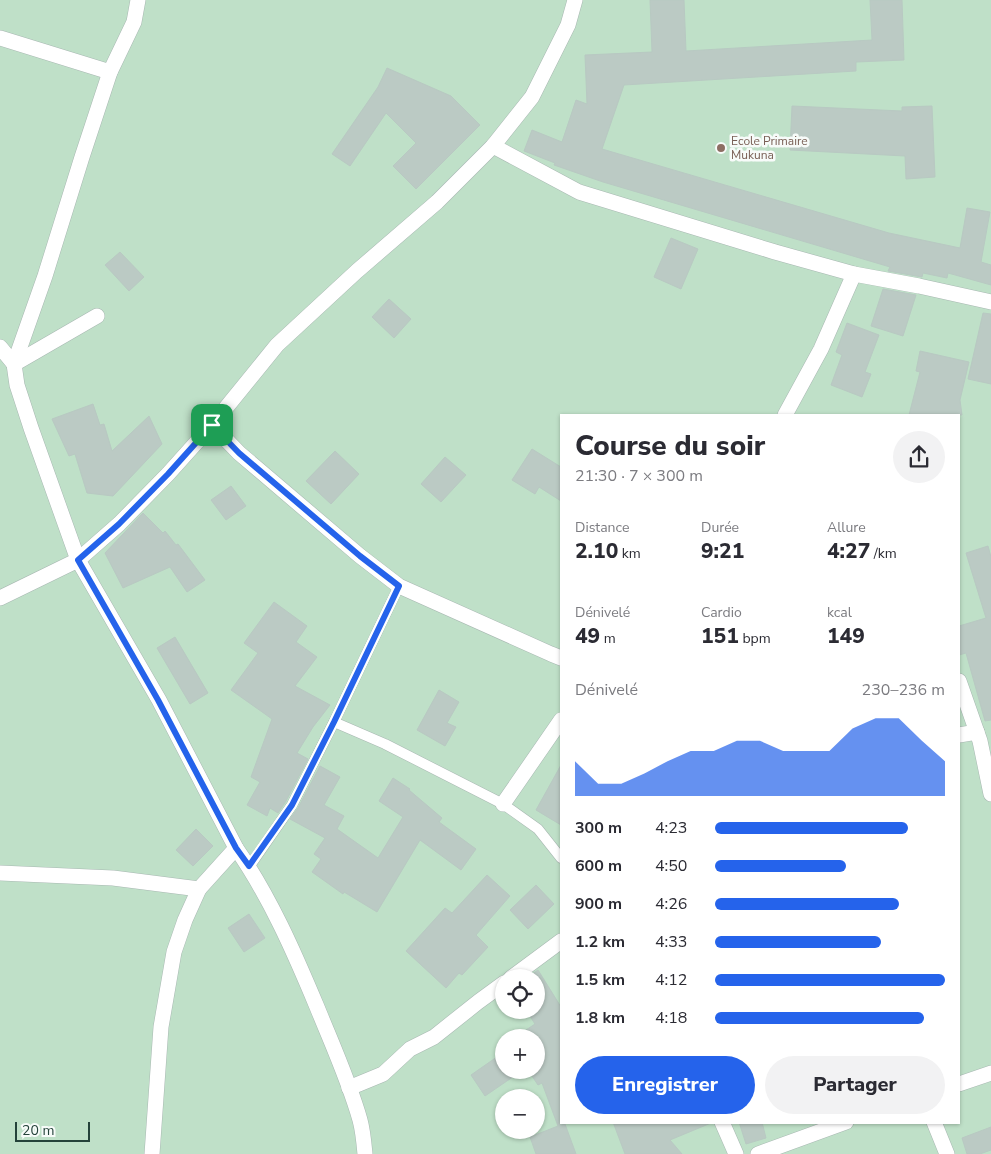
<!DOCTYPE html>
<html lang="fr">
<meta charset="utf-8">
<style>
body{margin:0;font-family:"Nunito Sans",sans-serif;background:#f2f2f3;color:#2b2b33;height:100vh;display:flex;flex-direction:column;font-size:19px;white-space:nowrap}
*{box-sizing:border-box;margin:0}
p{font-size:16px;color:#7c7c81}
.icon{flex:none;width:28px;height:28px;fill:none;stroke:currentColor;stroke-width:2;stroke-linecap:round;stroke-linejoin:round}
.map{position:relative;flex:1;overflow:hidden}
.drawer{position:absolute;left:560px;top:414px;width:400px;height:710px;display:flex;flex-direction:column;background:#fff;border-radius:0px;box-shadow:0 1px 4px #0004}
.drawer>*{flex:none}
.tools{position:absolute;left:495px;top:969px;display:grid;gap:10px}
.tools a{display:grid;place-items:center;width:50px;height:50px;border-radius:50%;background:#fff;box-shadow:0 1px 4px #0004;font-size:25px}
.scale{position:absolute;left:15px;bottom:12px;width:75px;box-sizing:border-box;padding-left:5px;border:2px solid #24423a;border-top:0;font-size:14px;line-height:18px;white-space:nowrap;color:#24423a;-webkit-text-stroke:4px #f7fbf9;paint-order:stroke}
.pin{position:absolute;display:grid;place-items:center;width:42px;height:42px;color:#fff;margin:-21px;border-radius:10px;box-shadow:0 2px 8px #0006}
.round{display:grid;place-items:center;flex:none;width:52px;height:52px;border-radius:26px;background:#f2f2f3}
.summary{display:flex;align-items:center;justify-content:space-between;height:85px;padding:0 15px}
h1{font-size:28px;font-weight:800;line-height:38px}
.stats{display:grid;grid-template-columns:repeat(3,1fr);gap:8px;height:85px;padding:5px 15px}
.stats div{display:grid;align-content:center}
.stats b{font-size:21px;font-weight:800}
.stats small{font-size:14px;font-weight:400}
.stats p{font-size:14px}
.chart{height:140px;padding:10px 15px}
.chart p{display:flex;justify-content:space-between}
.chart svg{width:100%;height:90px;margin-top:5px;fill:#2563eb;opacity:.7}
.cta{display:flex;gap:10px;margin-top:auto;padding:10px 15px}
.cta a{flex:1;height:58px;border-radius:30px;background:#2563eb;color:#fff;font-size:20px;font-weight:800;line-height:58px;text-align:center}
.cta a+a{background:#f2f2f3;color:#2b2b33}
ul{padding:0 15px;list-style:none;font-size:16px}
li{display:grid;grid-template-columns:80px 60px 1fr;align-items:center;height:38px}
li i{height:12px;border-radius:6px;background:#2563eb}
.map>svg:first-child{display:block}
.green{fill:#bfe0c8;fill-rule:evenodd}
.building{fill:#bbcac4;stroke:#b8c9c2}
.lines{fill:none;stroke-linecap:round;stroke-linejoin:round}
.service-casing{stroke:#a8b8b2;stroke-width:11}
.minor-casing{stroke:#a8b8b2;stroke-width:16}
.tertiary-casing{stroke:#a8b8b2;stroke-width:16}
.service{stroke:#fff;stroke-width:10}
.minor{stroke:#fff;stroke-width:15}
.tertiary{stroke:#fff;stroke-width:15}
.route-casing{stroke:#fff;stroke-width:10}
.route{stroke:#2563eb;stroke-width:6}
.education-dot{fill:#8d6e63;stroke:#f7fbf9;stroke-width:2}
.labels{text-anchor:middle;stroke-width:5;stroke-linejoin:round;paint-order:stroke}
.education-label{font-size:12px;fill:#785e54;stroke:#f7fbf9;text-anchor:start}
</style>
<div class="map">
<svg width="991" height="1154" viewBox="0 0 991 1154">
<rect width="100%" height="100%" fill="#e6efeb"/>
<path class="green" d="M0,0H991V1154H0ZM561,415H959V1122H561ZM504,978H536V1010H504ZM504,1038H536V1070H504ZM504,1098H536V1130H504Z"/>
<g class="building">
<polygon points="650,0 684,0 686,51 872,40 870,0 902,0 904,60 856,62 856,71 624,85 602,149 889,233 960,248 967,208 990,212 981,262 991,265 991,285 948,273 947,278 923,273 922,277 888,271 890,267 603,182 554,165 555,163 524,151 532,130 562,142 576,100 587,104 585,55 652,52"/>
<polygon points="387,68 451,96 480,125 416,189 393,166 416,143 386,113 350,166 332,154 378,87"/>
<polygon points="792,106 902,111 902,107 932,106 935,177 906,179 905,156 790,150"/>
<polygon points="671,238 698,249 681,289 654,277"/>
<polygon points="120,252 144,277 129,291 105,265"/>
<polygon points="883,289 916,295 903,336 871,326"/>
<polygon points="389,299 411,319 394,338 372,317"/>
<polygon points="983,313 991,314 991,384 968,379"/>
<polygon points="847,323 879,335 865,372 871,374 862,397 831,385 842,355 836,352"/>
<polygon points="920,351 969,362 960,400 962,415 909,415 920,372 916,371"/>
<polygon points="93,404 100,425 104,424 112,451 149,416 162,444 113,496 87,493 75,454 69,456 52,419"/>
<polygon points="532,449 561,467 561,501 539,487 535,494 512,480"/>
<polygon points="335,451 359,474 331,504 306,481"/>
<polygon points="445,457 466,475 441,502 421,484"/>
<polygon points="231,486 246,506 226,520 211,500"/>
<polygon points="143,513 163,533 165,531 176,545 178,544 205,580 187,592 170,567 123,588 105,553"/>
<polygon points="988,546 991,557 991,720 985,721 966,653 959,655 959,626 986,618 966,553"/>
<polygon points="274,602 307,626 296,642 317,657 295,686 330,705 313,727 297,753 308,759 286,801 278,813 270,808 267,816 247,805 260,782 251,777 272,719 231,690 258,653 244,643"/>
<polygon points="175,637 208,693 190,704 157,648"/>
<polygon points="439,690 459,702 447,723 456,727 445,746 417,730"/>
<polygon points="561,765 561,825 536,810"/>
<polygon points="320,766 340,777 324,805 344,816 337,829 378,858 403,817 379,801 393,778 410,789 409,790 442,818 439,822 476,849 461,870 420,840 377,912 344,892 343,894 312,872 321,859 314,854 325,838 290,819 298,808"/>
<polygon points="196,829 213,846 193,866 176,850"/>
<polygon points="487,875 510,896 476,935 488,947 462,975 459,973 446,988 406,951 445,908 452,913"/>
<polygon points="536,885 554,904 528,929 510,910"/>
<polygon points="249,914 265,938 244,952 228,928"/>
<polygon points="538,970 561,1007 561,1125 565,1124 576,1154 536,1154 530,1137 558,1126 542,1083 538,1085 528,1070 536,1070 536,1038 514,1038 535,1024 526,1010 536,1010 536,978 527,978"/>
<polygon points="504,1052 504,1070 523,1070 485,1096 471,1075"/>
<polygon points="613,1122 711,1122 711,1123 670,1140 682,1154 625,1154"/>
<polygon points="739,1122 762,1122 766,1138 746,1144"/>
<polygon points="991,1127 991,1150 980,1154 967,1154 962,1138"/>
</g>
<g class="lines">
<defs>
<g id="service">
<polyline points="334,722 385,744 503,804 538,829 561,858"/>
<polyline points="249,867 292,805 334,722 399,586"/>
</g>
<g id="minor">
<polyline points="0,38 110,72"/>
<polyline points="493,146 579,192 775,252 854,274 919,286 991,302"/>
<polyline points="0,347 14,364 97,316"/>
<polyline points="785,415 821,349 854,274"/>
<polyline points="212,425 239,453 360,556 399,586 551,654 561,658"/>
<polyline points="959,681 980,741 991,794"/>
<polyline points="959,735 977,732"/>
<polyline points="503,804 561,720"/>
<polyline points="0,873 113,878 199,889"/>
<polyline points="511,978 561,941"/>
<polyline points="959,1084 991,1073"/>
<polyline points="349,1088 383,1074 410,1049 434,1037 478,1002 504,983"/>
<polyline points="722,1122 736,1154"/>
<polyline points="934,1122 947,1154"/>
<polyline points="152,1154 161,1027 174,952 185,920 199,889 236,848"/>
<polyline points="758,1154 846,1122"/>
</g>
<g id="tertiary">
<path d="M138,0L134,22L110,72L82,157L45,276L14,364L17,385L31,428L78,560L159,700L236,848C270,897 294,952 317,1007C332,1044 349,1081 360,1120C363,1131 364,1143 365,1154"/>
<polyline points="0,598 78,560 119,524 168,474 212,425 277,345 357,271 437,202 493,146 532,97 568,25 575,0"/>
</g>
</defs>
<use href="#service" class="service-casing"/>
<use href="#minor" class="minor-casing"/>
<use href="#tertiary" class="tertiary-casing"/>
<use href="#service" class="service"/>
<use href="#minor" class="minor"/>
<use href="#tertiary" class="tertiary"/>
</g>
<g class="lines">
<defs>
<polygon id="route" points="212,425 239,453 360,556 399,586 334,722 292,805 249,866 236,848 158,700 78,560 119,524 168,474"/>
</defs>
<use href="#route" class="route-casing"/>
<use href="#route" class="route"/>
</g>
<circle class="education-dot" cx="721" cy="148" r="5"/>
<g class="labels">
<g class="education-label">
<text x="731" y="145">Ecole Primaire<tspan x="731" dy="14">Mukuna</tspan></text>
</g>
</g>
</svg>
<div class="tools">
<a><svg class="icon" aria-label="locate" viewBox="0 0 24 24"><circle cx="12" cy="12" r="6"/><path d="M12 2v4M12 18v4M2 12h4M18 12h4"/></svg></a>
<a>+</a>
<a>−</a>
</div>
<div class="scale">20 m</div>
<div class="pin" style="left:212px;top:425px;background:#1e9e55"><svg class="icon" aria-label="arrive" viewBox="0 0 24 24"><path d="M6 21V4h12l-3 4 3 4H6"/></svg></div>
<section class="drawer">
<div class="summary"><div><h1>Course du soir</h1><p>21:30 · 7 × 300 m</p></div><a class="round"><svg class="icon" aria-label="share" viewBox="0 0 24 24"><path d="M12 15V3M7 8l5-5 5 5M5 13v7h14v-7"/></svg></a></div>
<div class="stats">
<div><p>Distance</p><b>2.10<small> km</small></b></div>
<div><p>Durée</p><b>9:21</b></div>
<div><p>Allure</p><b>4:27<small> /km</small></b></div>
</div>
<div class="stats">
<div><p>Dénivelé</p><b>49<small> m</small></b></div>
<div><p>Cardio</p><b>151<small> bpm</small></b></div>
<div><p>kcal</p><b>149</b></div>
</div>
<div class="chart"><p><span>Dénivelé</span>230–236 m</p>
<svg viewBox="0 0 160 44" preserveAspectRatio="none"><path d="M0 44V27L10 38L20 38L30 33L40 27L50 22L60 22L70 17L80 17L90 22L100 22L110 22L120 11L130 6L140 6L150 17L160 27V44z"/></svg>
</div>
<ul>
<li><b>300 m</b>4:23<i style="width:84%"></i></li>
<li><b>600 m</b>4:50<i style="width:57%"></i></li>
<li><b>900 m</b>4:26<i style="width:80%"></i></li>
<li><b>1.2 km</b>4:33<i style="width:72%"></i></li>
<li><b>1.5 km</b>4:12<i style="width:100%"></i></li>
<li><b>1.8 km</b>4:18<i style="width:91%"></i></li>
</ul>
<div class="cta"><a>Enregistrer</a><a>Partager</a></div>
</section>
</div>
